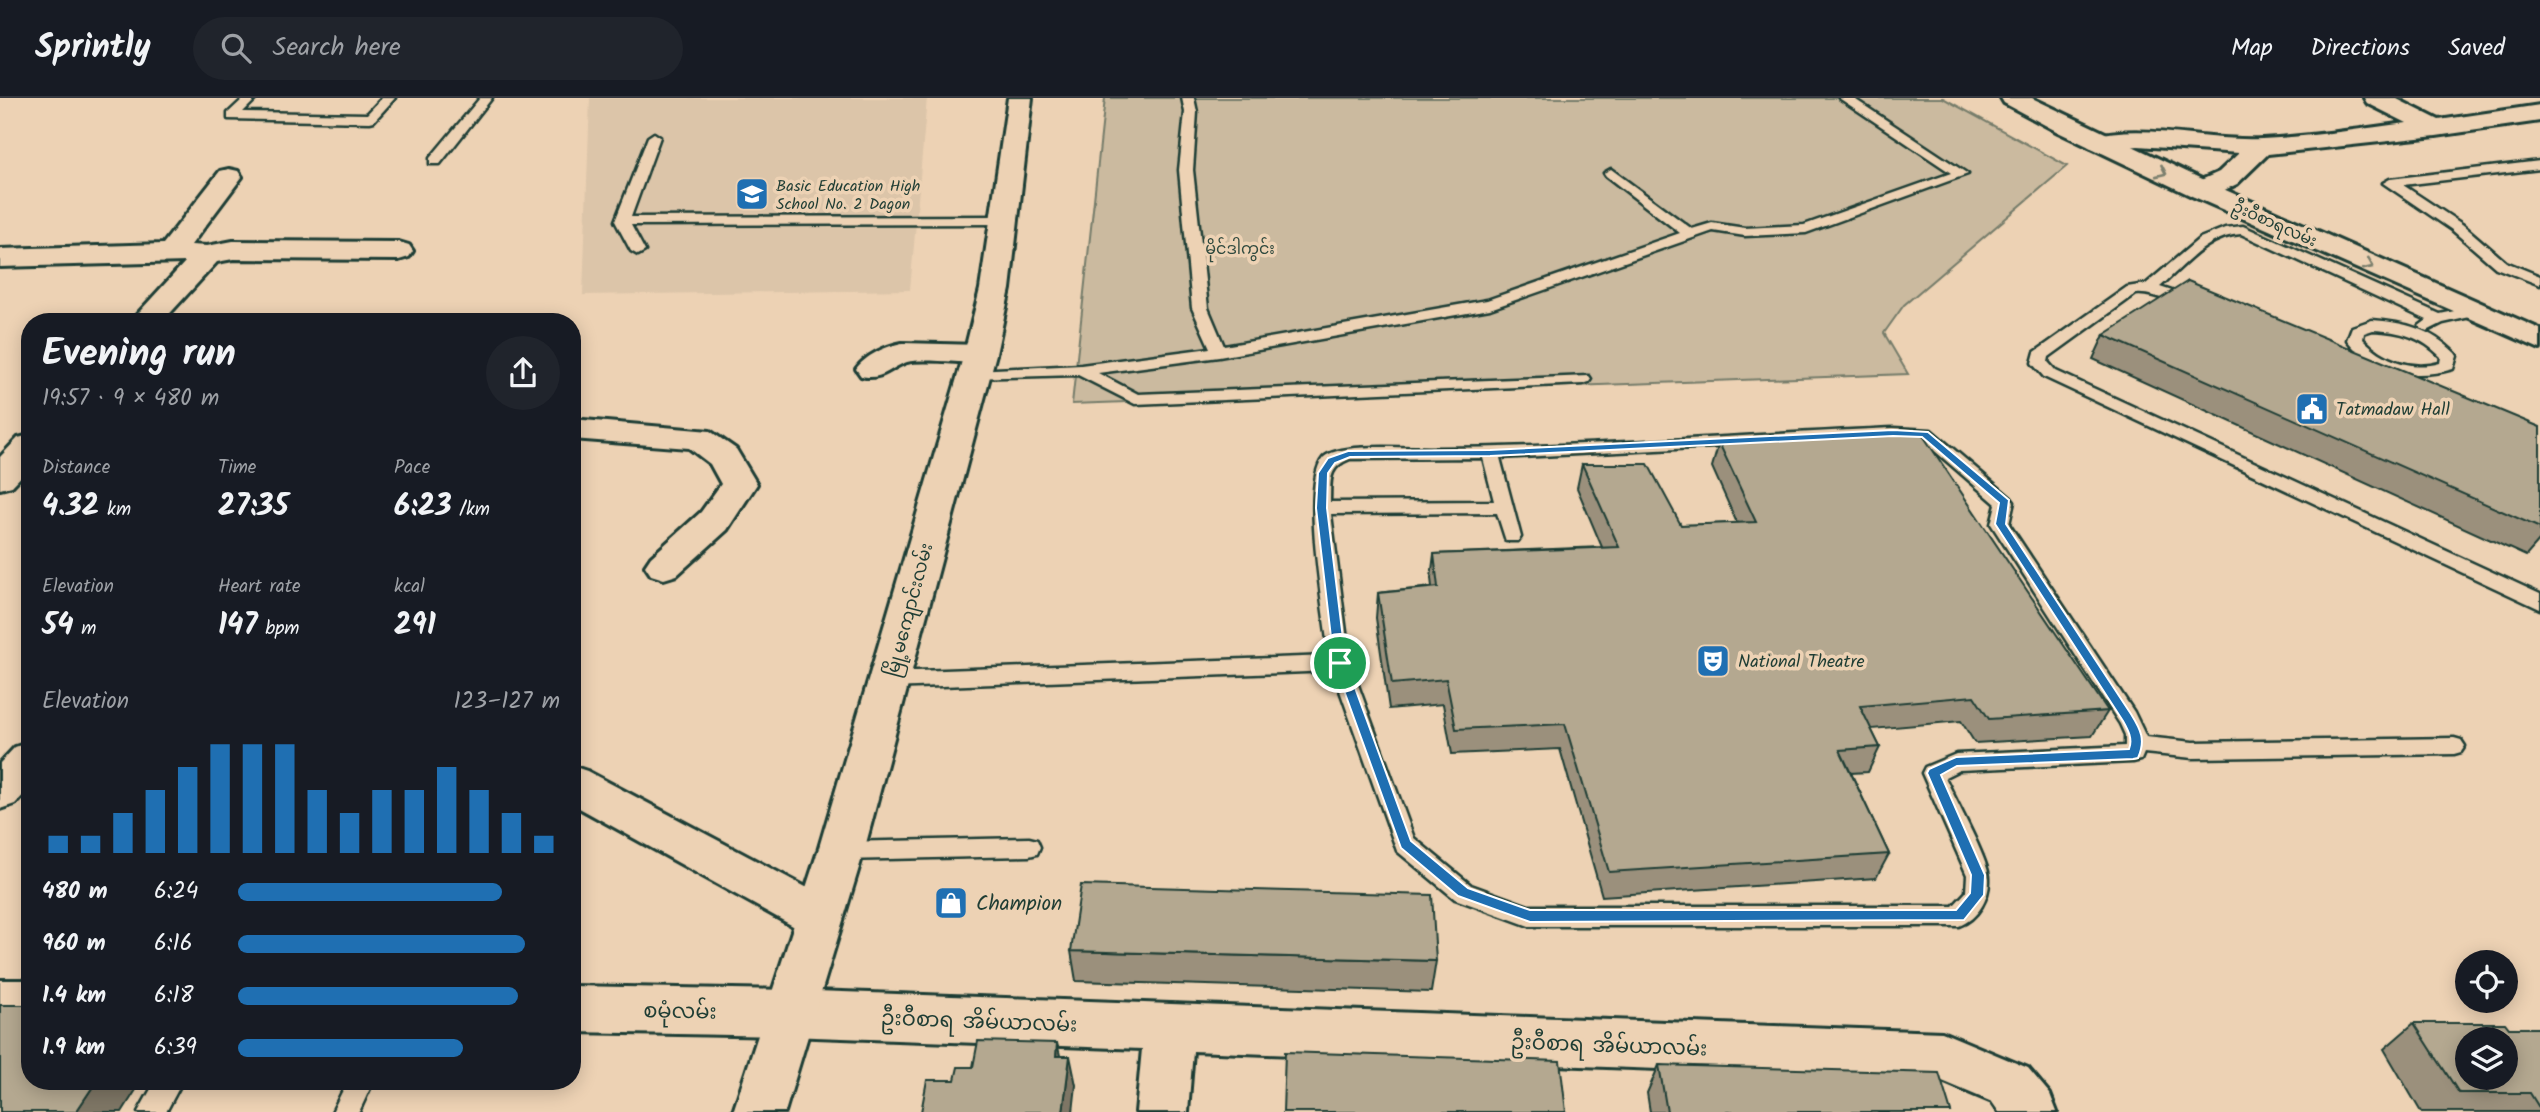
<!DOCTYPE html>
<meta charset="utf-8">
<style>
body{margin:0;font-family:Kalam,"Noto Sans Myanmar",sans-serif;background:#20242c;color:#f1f3f6;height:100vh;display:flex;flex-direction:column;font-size:26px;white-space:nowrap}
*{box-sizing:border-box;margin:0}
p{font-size:23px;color:#9ea1a6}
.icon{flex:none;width:38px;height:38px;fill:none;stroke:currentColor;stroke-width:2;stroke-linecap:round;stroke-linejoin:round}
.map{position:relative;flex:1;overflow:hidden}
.side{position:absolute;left:21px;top:215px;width:560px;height:777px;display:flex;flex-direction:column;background:#171b24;border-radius:28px;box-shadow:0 4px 18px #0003}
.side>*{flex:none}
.tools{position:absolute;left:2455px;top:852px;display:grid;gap:14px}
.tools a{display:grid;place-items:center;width:63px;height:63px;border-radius:50%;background:#171b24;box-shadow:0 4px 18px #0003;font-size:35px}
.pin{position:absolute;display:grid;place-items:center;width:60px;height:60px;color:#fff;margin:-30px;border:4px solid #fff;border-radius:50%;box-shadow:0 2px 7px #0007}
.round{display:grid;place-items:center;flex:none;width:74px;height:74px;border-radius:37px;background:#20242c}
.summary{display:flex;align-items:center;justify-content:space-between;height:119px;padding:0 21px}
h1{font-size:38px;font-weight:800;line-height:52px}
.metrics{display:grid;grid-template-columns:repeat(3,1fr);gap:10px;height:119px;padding:7px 21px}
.metrics div{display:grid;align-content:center}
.metrics b{font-size:30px;font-weight:800}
.metrics small{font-size:19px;font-weight:400}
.metrics p{font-size:19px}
.chart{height:196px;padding:14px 21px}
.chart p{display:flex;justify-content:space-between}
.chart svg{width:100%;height:126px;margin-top:7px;stroke:#1f6fb2;stroke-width:6}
ul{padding:0 21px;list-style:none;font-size:23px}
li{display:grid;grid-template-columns:112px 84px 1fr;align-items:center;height:52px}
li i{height:18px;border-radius:9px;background:#1f6fb2}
header{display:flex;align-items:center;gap:42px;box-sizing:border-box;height:98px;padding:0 35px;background:#171b24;border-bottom:2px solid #363941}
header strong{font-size:33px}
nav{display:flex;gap:38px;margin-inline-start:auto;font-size:24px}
.search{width:490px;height:63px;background:#20242c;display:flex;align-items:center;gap:18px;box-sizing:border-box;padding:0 24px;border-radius:38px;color:#9ea1a6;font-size:26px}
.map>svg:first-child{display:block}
.built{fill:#dcc5a9}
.green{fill:#cbba9f;stroke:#757c6a;stroke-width:2}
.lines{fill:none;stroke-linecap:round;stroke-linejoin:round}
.service-casing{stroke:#1f3d34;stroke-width:5}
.minor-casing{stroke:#1f3d34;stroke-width:6}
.secondary-casing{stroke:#1f3d34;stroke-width:6}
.primary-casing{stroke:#1f3d34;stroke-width:6}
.service{fill:#edd2b4;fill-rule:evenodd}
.minor{fill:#edd2b4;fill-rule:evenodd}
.secondary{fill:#edd2b4;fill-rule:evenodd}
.primary{fill:#edd2b4;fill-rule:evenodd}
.wall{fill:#9b907c;stroke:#1f3d34;stroke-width:2}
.shaded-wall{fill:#7e7665;stroke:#1f3d34;stroke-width:2}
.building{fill:#b4a890;stroke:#1f3d34;stroke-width:2;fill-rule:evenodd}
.oneway{stroke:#7c806e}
.route{fill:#1f6fb2;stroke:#fff;stroke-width:2;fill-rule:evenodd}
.labels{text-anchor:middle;stroke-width:7;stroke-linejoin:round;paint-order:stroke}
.far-poi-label{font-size:16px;fill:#1f3d34;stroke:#edd2b4;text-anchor:start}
.far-street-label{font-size:16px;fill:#1f3d34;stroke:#edd2b4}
.far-park-label{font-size:16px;fill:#304a3f;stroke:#edd2b4}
.poi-label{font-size:18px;fill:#1f3d34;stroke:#edd2b4;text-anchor:start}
.street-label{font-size:18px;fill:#1f3d34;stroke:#edd2b4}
.near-poi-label{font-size:21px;fill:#1f3d34;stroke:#edd2b4;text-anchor:start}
.near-street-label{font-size:21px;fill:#1f3d34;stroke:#edd2b4}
</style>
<header>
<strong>Sprintly</strong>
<div class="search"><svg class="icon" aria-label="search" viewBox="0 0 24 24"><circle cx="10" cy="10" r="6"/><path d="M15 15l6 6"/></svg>Search here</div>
<nav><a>Map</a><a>Directions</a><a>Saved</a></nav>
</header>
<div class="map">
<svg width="2540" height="1014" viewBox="0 0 2540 1014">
<rect width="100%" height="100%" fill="#edd2b4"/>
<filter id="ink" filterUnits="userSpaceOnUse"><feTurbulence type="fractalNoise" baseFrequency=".0143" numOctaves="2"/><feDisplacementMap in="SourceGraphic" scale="14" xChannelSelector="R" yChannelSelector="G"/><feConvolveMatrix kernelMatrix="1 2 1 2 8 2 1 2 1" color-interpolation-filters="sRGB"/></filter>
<g filter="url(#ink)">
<polygon class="built" points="590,0 927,0 910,192 583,197"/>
<polygon class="green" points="1105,0 1943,0 2067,68 1904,207 1884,235 1908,276 1072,306"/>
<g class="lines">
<defs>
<g id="service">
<polygon points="244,0 257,0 243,14 367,16 382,0 395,0 374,23 370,24 228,21 228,15"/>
<polygon points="480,0 492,0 440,66 430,66 430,60"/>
<polygon points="1182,0 1194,0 1197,14 1193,72 1208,210 1224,248 1487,202 1680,135 1606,78 1604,75 1611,71 1692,131 1712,125 1745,130 1804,127 1951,75 1839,0 1853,0 1968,76 1806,135 1745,138 1713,133 1490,211 1219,259 1098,275 1138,296 1589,278 1591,281 1589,284 1583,286 1135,306 1078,277 968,280 966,277 968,274 974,272 1081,267 1210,250 1192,210 1179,72 1185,14"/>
<polygon points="654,35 660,39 631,119 1002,118 1009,122 1002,126 631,127 645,153 638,157 631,153 615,123 648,39"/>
<polygon points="2540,63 2540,71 2403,87 2462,126 2506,164 2540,178 2540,187 2496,170 2452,132 2383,85 2390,81"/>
<path d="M2243,128L2440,216L2474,209L2482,214L2479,217L2443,225L2427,233L2422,231L2419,228L2427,222L2241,136C2207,138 2184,168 2160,189L2199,202L2202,205L2199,208C2179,212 2158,194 2136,196L2049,259L2048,264L2056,273L2540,496V511L2044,279L2032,265L2035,254L2127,189L2146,186L2200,140L2225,130Z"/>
<path d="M2372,222C2404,224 2431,231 2455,255L2457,258L2453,271C2414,282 2373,276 2347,242L2352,229ZM2373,232C2400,233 2422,239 2441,259L2440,265C2411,273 2383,262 2363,241L2364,235Z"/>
<path d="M1893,330L1931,332L2011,400L2014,404L2009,426L2134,614L2146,639L2193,644L2454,640L2461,642L2465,648L2461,654L2454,656L2193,660L2144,655L2141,662L2133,664L1959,672L1945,679C1954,699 1989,763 1989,780C1990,800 1978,821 1959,828H1529L1455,801L1397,753L1333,573L890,590L883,587L880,582L883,577L890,574L1329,558C1325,519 1300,387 1323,360C1338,344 1409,350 1432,350C1586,349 1740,337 1893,330ZM1893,340L1921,341L1996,406L1991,426L2120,626L2125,637V648L1956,656L1925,669L1922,675L1967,777L1966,794L1953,808H1529L1471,787L1414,740L1350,565L1331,416L1497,415L1506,443H1518L1521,439L1500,360ZM1483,360L1494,403L1330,404C1331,383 1327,370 1350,361Z"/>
<polygon points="1029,740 1037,742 1040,749 1037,756 1029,758 841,762 833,760 830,753 833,746 841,744"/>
<polygon points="155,984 182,984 166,1014 138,1014"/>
<polygon points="347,984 373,984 359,1014 332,1014"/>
</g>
<g id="minor">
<path d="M2364,0H2395L2439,22L2540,7V23L2436,38L2268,56L2237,86L2212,98L2202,100L2192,98L2188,92L2192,86L2219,74L2239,55L2138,48L2098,52L2089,49L2085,44L2089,39C2146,24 2204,44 2262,41C2310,39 2359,31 2407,25L2367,5Z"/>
<polygon points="229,71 238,73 242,79 191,147 207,148 233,143 399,144 409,147 413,153 409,159 399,162 233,161 217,164 162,224 130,224 185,164 0,169 0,151 163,146 220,73"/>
<path d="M902,245L980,247L991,249L996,256L991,263L980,265C963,265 921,260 907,264C889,270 882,283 861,278L856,271C865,258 886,248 902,245Z"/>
<polygon points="572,321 710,333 736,351 757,386 727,432 677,477 664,481 651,477 645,468 651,459 701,414 721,386 710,366 689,350 572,341"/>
<polygon points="30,337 30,369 12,388 0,391 0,359 18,340"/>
<polygon points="30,644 30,690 15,706 0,711 0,665 15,649"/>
<polygon points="572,668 587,673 836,805 843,819 836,833 819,839 802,833 572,706"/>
<rect x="0" y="882" width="30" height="44"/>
<polygon points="572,888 788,892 1942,934 2028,970 2050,996 2057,1014 1999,1014 1992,1004 1940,982 1193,953 1188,1014 1136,1014 1142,951 788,938 572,934"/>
</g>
<polygon id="secondary" points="1008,0 1032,0 1010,191 996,256 864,753 785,1014 733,1014 818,753 964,256 980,191"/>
<polygon id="primary" points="2001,0 2032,0 2212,86 2540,231 2540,251 2192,98 2058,34 2004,5"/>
</defs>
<use href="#service" class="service-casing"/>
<use href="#minor" class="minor-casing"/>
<use href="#secondary" class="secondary-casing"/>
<use href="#primary" class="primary-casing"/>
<use href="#service" class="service"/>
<use href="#minor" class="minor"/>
<use href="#secondary" class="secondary"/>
<use href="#primary" class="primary"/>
</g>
<g class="wall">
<polygon points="2104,237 2540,329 2540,442 2526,458 2093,261"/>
<polygon points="1719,345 2108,613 2092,638 1975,645 1961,623 1871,631 1880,649 1868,674 1851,675 1889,756 1876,780 1602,798 1560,651 1452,656 1443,606 1389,611 1376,520 1378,495 1432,489 1431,480 1434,456 1602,449 1577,390 1582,366 1681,427 1737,425 1712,369"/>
<polygon points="1071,853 1436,863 1431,894 1076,883"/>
<polygon points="2414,925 2509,930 2540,930 2540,1014 2421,1014 2384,951"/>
<polygon points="1659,967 1951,1014 1650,1014 1647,995"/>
</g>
<g class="shaded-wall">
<polygon points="1057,945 1064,974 1056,958"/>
<polygon points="1070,958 1076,987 1073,1014 1063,1014"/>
<polygon points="96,984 141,984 122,1014 76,1014"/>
</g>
<g class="building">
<polygon points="2188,183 2540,329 2540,430 2104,237"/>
<polygon points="1920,333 2108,613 1989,621 1974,598 1860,608 1880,649 1840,652 1889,756 1609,774 1565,626 1456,631 1446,581 1392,586 1378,495 1438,489 1434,456 1619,449 1582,366 1648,366 1681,427 1756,424 1719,345"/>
<polygon points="1081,787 1432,797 1436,863 1071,853"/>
<polygon points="0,907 30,907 30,984 96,984 76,1014 0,1014"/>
<path d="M2414,925H2505L2509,930H2540V1011L2530,995H2459ZM2468,942H2506V980H2468Z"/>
<polygon points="978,943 1057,945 1056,958 1070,958 1063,1014 921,1014 927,982 955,982 958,969 973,969"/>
<polygon points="1285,954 1560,963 1566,1014 1283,1014"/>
<polygon points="1659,967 1939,975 1951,1014 1667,1014"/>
</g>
<defs><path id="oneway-chevron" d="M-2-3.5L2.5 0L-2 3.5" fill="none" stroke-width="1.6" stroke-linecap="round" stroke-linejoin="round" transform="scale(1.75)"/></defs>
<g class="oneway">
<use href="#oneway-chevron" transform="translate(2162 74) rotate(25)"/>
<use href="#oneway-chevron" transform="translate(2369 167) rotate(24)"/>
</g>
</g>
<path class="route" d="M1893,332L1928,334L2009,402L2006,426L2131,616C2141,632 2146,642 2138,660L2133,661L1957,668L1941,677L1985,777L1984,797L1964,822L1530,824L1458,798L1401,750L1334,565L1316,410L1318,375L1328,360L1348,353L1490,352ZM1893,338L1922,339L1999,405L1995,426L2123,623C2128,632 2133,641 2129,651L1956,659L1929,671L1927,675L1971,777L1970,795L1956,812H1530L1468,790L1411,743L1346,565L1327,410L1328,375L1335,365L1350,359L1490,358Z"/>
<defs>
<symbol id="school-square" viewBox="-11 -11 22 22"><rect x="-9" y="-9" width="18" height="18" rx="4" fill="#1f6fb2" stroke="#edd2b4"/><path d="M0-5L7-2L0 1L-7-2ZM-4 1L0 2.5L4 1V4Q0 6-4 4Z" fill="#fff"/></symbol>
<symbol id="civic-square" viewBox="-11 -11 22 22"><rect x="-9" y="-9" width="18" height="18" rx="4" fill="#1f6fb2" stroke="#edd2b4"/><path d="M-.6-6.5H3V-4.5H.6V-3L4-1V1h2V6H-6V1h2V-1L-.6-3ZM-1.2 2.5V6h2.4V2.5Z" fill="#fff"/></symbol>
<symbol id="theatre-square" viewBox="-11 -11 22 22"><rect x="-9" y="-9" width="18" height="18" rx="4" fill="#1f6fb2" stroke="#edd2b4"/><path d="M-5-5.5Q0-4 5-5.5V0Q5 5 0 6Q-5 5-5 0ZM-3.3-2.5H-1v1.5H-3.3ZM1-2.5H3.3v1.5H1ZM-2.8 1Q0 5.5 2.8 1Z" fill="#fff"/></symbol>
<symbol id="shop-square" viewBox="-11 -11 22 22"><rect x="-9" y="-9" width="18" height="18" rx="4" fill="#1f6fb2" stroke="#edd2b4"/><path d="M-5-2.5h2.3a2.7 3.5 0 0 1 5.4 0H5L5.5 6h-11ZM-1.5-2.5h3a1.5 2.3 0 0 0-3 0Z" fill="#fff"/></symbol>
</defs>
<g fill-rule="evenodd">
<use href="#school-square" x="733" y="77" width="38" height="38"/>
<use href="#civic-square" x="2293" y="292" width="38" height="38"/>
<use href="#theatre-square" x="1694" y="544" width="38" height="38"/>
<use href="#shop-square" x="932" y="786" width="38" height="38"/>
</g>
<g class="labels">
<g class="far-poi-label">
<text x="776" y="93">Basic Education High<tspan x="776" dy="18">School No. 2 Dagon</tspan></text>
</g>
<g class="far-street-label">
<text transform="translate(2275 125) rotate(24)" y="6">ဦးဝီစာရလမ်း</text>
</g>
<g class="far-park-label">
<text x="1240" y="156">မိုင်ဒါကွင်း</text>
</g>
<g class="poi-label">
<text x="2336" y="317">Tatmadaw Hall</text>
<text x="1738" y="569">National Theatre</text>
</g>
<g class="street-label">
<text transform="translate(909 512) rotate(-75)" y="6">မြို့မကျောင်းလမ်း</text>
</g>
<g class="near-poi-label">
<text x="976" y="812">Champion</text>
</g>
<g class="near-street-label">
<text transform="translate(680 913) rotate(1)" y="7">စမုံလမ်း</text>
<text transform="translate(979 923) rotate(2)" y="7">ဦးဝီစာရ အိမ်ယာလမ်း</text>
<text transform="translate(1609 947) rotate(2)" y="7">ဦးဝီစာရ အိမ်ယာလမ်း</text>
</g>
</g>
</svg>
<div class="tools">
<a><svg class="icon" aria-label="locate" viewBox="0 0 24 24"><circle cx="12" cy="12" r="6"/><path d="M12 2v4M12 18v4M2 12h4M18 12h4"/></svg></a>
<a><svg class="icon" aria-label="layers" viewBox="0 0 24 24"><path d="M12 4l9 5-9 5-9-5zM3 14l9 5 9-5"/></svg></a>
</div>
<div class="pin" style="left:1340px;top:565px;background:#1e9e55"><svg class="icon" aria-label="arrive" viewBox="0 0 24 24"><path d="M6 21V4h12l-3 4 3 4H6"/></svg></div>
<section class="side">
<div class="summary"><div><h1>Evening run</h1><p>19:57 · 9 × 480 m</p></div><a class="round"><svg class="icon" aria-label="share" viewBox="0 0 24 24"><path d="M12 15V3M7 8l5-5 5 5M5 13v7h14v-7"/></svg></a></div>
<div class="metrics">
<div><p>Distance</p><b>4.32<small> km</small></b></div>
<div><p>Time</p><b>27:35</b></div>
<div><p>Pace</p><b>6:23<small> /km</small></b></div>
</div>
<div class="metrics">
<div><p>Elevation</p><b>54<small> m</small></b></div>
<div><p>Heart rate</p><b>147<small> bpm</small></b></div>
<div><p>kcal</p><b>291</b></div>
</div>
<div class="chart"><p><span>Elevation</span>123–127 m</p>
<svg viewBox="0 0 160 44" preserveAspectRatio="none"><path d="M5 44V38M15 44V38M25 44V30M35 44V22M45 44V14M55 44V6M65 44V6M75 44V6M85 44V22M95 44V30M105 44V22M115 44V22M125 44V14M135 44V22M145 44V30M155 44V38"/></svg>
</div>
<ul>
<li><b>480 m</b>6:24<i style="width:82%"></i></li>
<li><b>960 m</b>6:16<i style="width:89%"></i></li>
<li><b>1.4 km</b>6:18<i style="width:87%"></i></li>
<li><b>1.9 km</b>6:39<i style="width:70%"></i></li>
</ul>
</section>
</div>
